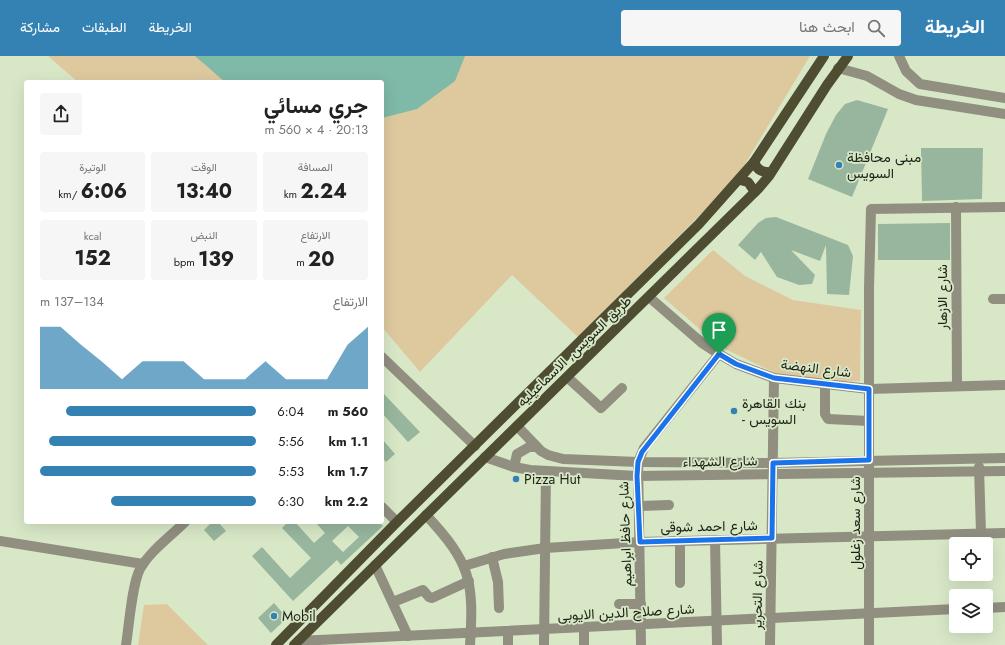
<!DOCTYPE html>
<html lang="ar">
<meta charset="utf-8">
<style>
body{margin:0;font-family:Jost,Vazirmatn,sans-serif;background:#f6f6f6;color:#222;direction:rtl;height:100vh;display:flex;flex-direction:column;font-size:15px;white-space:nowrap}
*{box-sizing:border-box;margin:0}
p{font-size:13px;color:#767676}
.icon{flex:none;width:22px;height:22px;fill:none;stroke:currentColor;stroke-width:2;stroke-linecap:round;stroke-linejoin:round}
.map{position:relative;flex:1;overflow:hidden;direction:ltr}
.details{position:absolute;left:24px;top:24px;width:360px;height:444px;display:flex;flex-direction:column;background:#fff;border-radius:4px;box-shadow:0 4px 16px #0002;direction:rtl}
.details>*{flex:none}
.buttons{position:absolute;left:949px;top:481px;display:grid;gap:8px}
.buttons a{display:grid;place-items:center;width:44px;height:44px;border-radius:4px;background:#fff;box-shadow:0 4px 16px #0002;font-size:20px}
.pin{position:absolute;display:grid;place-items:center;width:34px;height:34px;color:#fff;margin:-41px -17px;border-radius:50% 50% 50% 0;rotate:-45deg;box-shadow:0 0 4px #0007}
.pin .icon{rotate:45deg}
.round{display:grid;place-items:center;flex:none;width:42px;height:42px;border-radius:4px;background:#f6f6f6}
.overview{display:flex;align-items:center;justify-content:space-between;height:68px;padding:0 16px}
h1{font-size:22px;font-weight:700;line-height:30px}
.stats{display:grid;grid-template-columns:repeat(3,1fr);gap:6px;height:68px;padding:4px 16px}
.stats div{display:grid;align-content:center;border-radius:4px;background:#f6f6f6;text-align:center}
.stats b{font-size:20px;font-weight:700}
.stats small{font-size:11px;font-weight:400}
.stats p{font-size:11px}
.chart{height:112px;padding:8px 16px}
.chart p{display:flex;justify-content:space-between}
.chart svg{width:100%;height:72px;margin-top:4px;fill:#3382b3;opacity:.7}
ul{padding:0 16px;list-style:none;font-size:13px}
li{display:grid;grid-template-columns:64px 48px 1fr;align-items:center;height:30px}
li i{height:10px;border-radius:5px;background:#3382b3}
header{display:flex;align-items:center;gap:24px;box-sizing:border-box;height:56px;padding:0 20px;background:#3382b3;color:#fff}
header strong{font-size:19px}
nav{display:flex;gap:22px;margin-inline-start:auto;font-size:14px}
.search{width:280px;height:36px;background:#f6f6f6;display:flex;align-items:center;gap:10px;box-sizing:border-box;padding:0 14px;border-radius:4px;color:#767676;font-size:15px}
.map>svg:first-child{display:block}
.green{fill:#dec99f}
.water{fill:#7fb9a7}
.building{fill:#98b69e;fill-rule:evenodd}
.lines{fill:none;stroke-linecap:round;stroke-linejoin:round}
.minor{stroke:#908f80;stroke-width:10}
.major{stroke:#4e4d32;stroke-width:10}
.route-casing{stroke:#fff;stroke-width:8}
.route{stroke:#1a73e8;stroke-width:5}
.poi-dot{fill:#3382b3;stroke:#d8e8c7;stroke-width:1.5}
.labels{text-anchor:middle;stroke-width:3.5;stroke-linejoin:round;paint-order:stroke}
.poi-label{font-size:14px;fill:#1d2216;stroke:#d8e8c7;text-anchor:start}
.street-label{font-size:14px;fill:#1d2216;stroke:#d8e8c7}
</style>
<header>
<strong>الخريطة</strong>
<div class="search"><svg class="icon" aria-label="search" viewBox="0 0 24 24"><circle cx="10" cy="10" r="6"/><path d="M15 15l6 6"/></svg>ابحث هنا</div>
<nav><a>الخريطة</a><a>الطبقات</a><a>مشاركة</a></nav>
</header>
<div class="map">
<svg width="1005" height="589" viewBox="0 0 1005 589">
<rect width="100%" height="100%" fill="#d8e8c7"/>
<g class="green">
<polygon points="48,0 810,0 736,123 578,281 512,219 420,316 382,271 382,26 78,26"/>
<polygon points="713,194 745,220 793,244 861,254 860,325 835,326 777,318 719,290 664,242"/>
<polygon points="167,548 208,589 138,589 144,549"/>
</g>
<polygon class="water" points="195,0 465,0 455,25 417,53 382,62 382,26 225,26"/>
<g class="building">
<polygon points="857,44 888,53 852,141 808,123 826,78 836,59 845,48"/>
<polygon points="921,92 983,92 982,143 922,145"/>
<polygon points="776,161 848,189 853,200 849,239 827,238 826,189 820,205 791,194 815,219 812,228 799,229 777,221 761,196 755,204 738,189 758,167 766,162"/>
<polygon points="950,167 950,204 878,204 878,168"/>
<polygon points="382,336 420,376 408,386 382,357"/>
<polygon points="382,383 395,398 386,406 382,401"/>
<polygon points="212,466 218,466 226,475 214,485 204,474"/>
<path d="M288,466H295L314,487L325,477L315,466H379L383,470L341,509L337,504L293,545L252,500L262,491L290,522L311,502L282,472ZM348,470L359,481L343,496L332,485Z"/>
<polygon points="274,547 287,562 271,577 258,562"/>
</g>
<g class="lines">
<g class="minor">
<polyline points="899,0 906,15 920,28 1005,42"/>
<polyline points="838,12 867,20 899,38 916,44 1005,58"/>
<polyline points="956,151 957,330"/>
<polyline points="649,241 702,287 719,298 736,308 774,322 869,333 1005,329"/>
<polyline points="993,243 1005,243"/>
<polyline points="382,301 475,390"/>
<polyline points="567,321 601,352 622,332"/>
<polyline points="825,328 825,358 828,363 869,365"/>
<polyline points="517,370 541,395 548,399 563,403 638,406 773,407 1005,402"/>
<polyline points="485,401 514,411 530,414 637,420 1005,415"/>
<polyline points="514,411 517,398 529,391 536,391"/>
<polyline points="979,411 981,477"/>
<polyline points="640,450 669,449"/>
<polyline points="382,451 397,466"/>
<path d="M426,459C471,507 474,525 470,589"/>
<polyline points="715,484 717,589"/>
<polyline points="0,485 143,508"/>
<polyline points="680,485 680,527"/>
<polyline points="492,501 498,526 499,552"/>
<polyline points="375,509 408,580"/>
<polyline points="464,510 504,498 545,492 640,486 1005,477"/>
<polyline points="393,546 423,534 429,541 432,542 469,525"/>
<polyline points="619,548 641,548"/>
<polyline points="986,552 1005,551"/>
<polyline points="584,572 584,589"/>
<polyline points="298,585 956,553"/>
<path d="M126,589C129,570 132,528 140,513C150,495 171,480 185,466"/>
<polyline points="508,589 508,575"/>
<polyline points="544,589 546,415"/>
<polyline points="641,589 638,406 644,392 719,298"/>
<polyline points="770,589 774,322"/>
<polyline points="869,589 869,232 871,153 1005,151"/>
</g>
<g class="major">
<path d="M754,106C757,114 763,117 771,116"/>
<polyline points="740,124 748,126 755,136"/>
<polyline points="276,589 397,466 699,168 754,106 824,0"/>
<polyline points="294,589 758,133 769,120 827,29 848,0"/>
</g>
</g>
<g class="lines">
<defs>
<polygon id="route" points="719,298 736,308 774,322 869,333 869,404 773,407 772,482 640,486 637,420 638,406 642,396"/>
</defs>
<use href="#route" class="route-casing"/>
<use href="#route" class="route"/>
</g>
<g class="poi-dot">
<circle cx="839" cy="109" r="4"/>
<circle cx="734" cy="355" r="4"/>
<circle cx="516" cy="423" r="4"/>
<circle cx="274" cy="560" r="4"/>
</g>
<g class="labels">
<g class="poi-label">
<text x="847" y="106">مبنى محافظة<tspan x="847" dy="16">السويس</tspan></text>
<text x="742" y="352">بنك القاهرة<tspan x="742" dy="16">- السويس</tspan></text>
<text x="524" y="428">Pizza Hut</text>
<text x="282" y="565">Mobil</text>
</g>
<g class="street-label">
<text transform="translate(942 241) rotate(-90)" y="5">شارع الازهار</text>
<text transform="translate(574 295) rotate(-44)" y="5">طريق السويس, الاسماعيليه</text>
<text transform="translate(816 312) rotate(7)" y="5">شارع النهضة</text>
<text transform="translate(720 405) rotate(-1)" y="5">شارع الشهداء</text>
<text transform="translate(855 467) rotate(-90)" y="5">شارع سعد زغلول</text>
<text transform="translate(709 470) rotate(-1)" y="5">شارع احمد شوقى</text>
<text transform="translate(625 478) rotate(-92)" y="5">شارع حافظ ابراهيم</text>
<text transform="translate(757 539) rotate(-89)" y="5">شارع التحرير</text>
<text transform="translate(626 556) rotate(-3)" y="5">شارع صلاح الدين الايوبى</text>
</g>
</g>
</svg>
<div class="buttons">
<a><svg class="icon" aria-label="locate" viewBox="0 0 24 24"><circle cx="12" cy="12" r="6"/><path d="M12 2v4M12 18v4M2 12h4M18 12h4"/></svg></a>
<a><svg class="icon" aria-label="layers" viewBox="0 0 24 24"><path d="M12 4l9 5-9 5-9-5zM3 14l9 5 9-5"/></svg></a>
</div>
<div class="pin" style="left:719px;top:298px;background:#1e9e55"><svg class="icon" aria-label="arrive" viewBox="0 0 24 24"><path d="M6 21V4h12l-3 4 3 4H6"/></svg></div>
<section class="details">
<div class="overview"><div><h1>جري مسائي</h1><p>20:13 · 4 × 560 m</p></div><a class="round"><svg class="icon" aria-label="share" viewBox="0 0 24 24"><path d="M12 15V3M7 8l5-5 5 5M5 13v7h14v-7"/></svg></a></div>
<div class="stats">
<div><p>المسافة</p><b>2.24<small> km</small></b></div>
<div><p>الوقت</p><b>13:40</b></div>
<div><p>الوتيرة</p><b>6:06<small> /km</small></b></div>
</div>
<div class="stats">
<div><p>الارتفاع</p><b>20<small> m</small></b></div>
<div><p>النبض</p><b>139<small> bpm</small></b></div>
<div><p>kcal</p><b>152</b></div>
</div>
<div class="chart"><p><span>الارتفاع</span>134–137 m</p>
<svg viewBox="0 0 160 44" preserveAspectRatio="none"><path d="M0 44V6L10 6L20 17L30 27L40 38L50 27L60 27L70 27L80 38L90 38L100 38L110 27L120 38L130 38L140 38L150 17L160 6V44z"/></svg>
</div>
<ul>
<li><b>560 m</b>6:04<i style="width:88%"></i></li>
<li><b>1.1 km</b>5:56<i style="width:96%"></i></li>
<li><b>1.7 km</b>5:53<i style="width:100%"></i></li>
<li><b>2.2 km</b>6:30<i style="width:67%"></i></li>
</ul>
</section>
</div>
